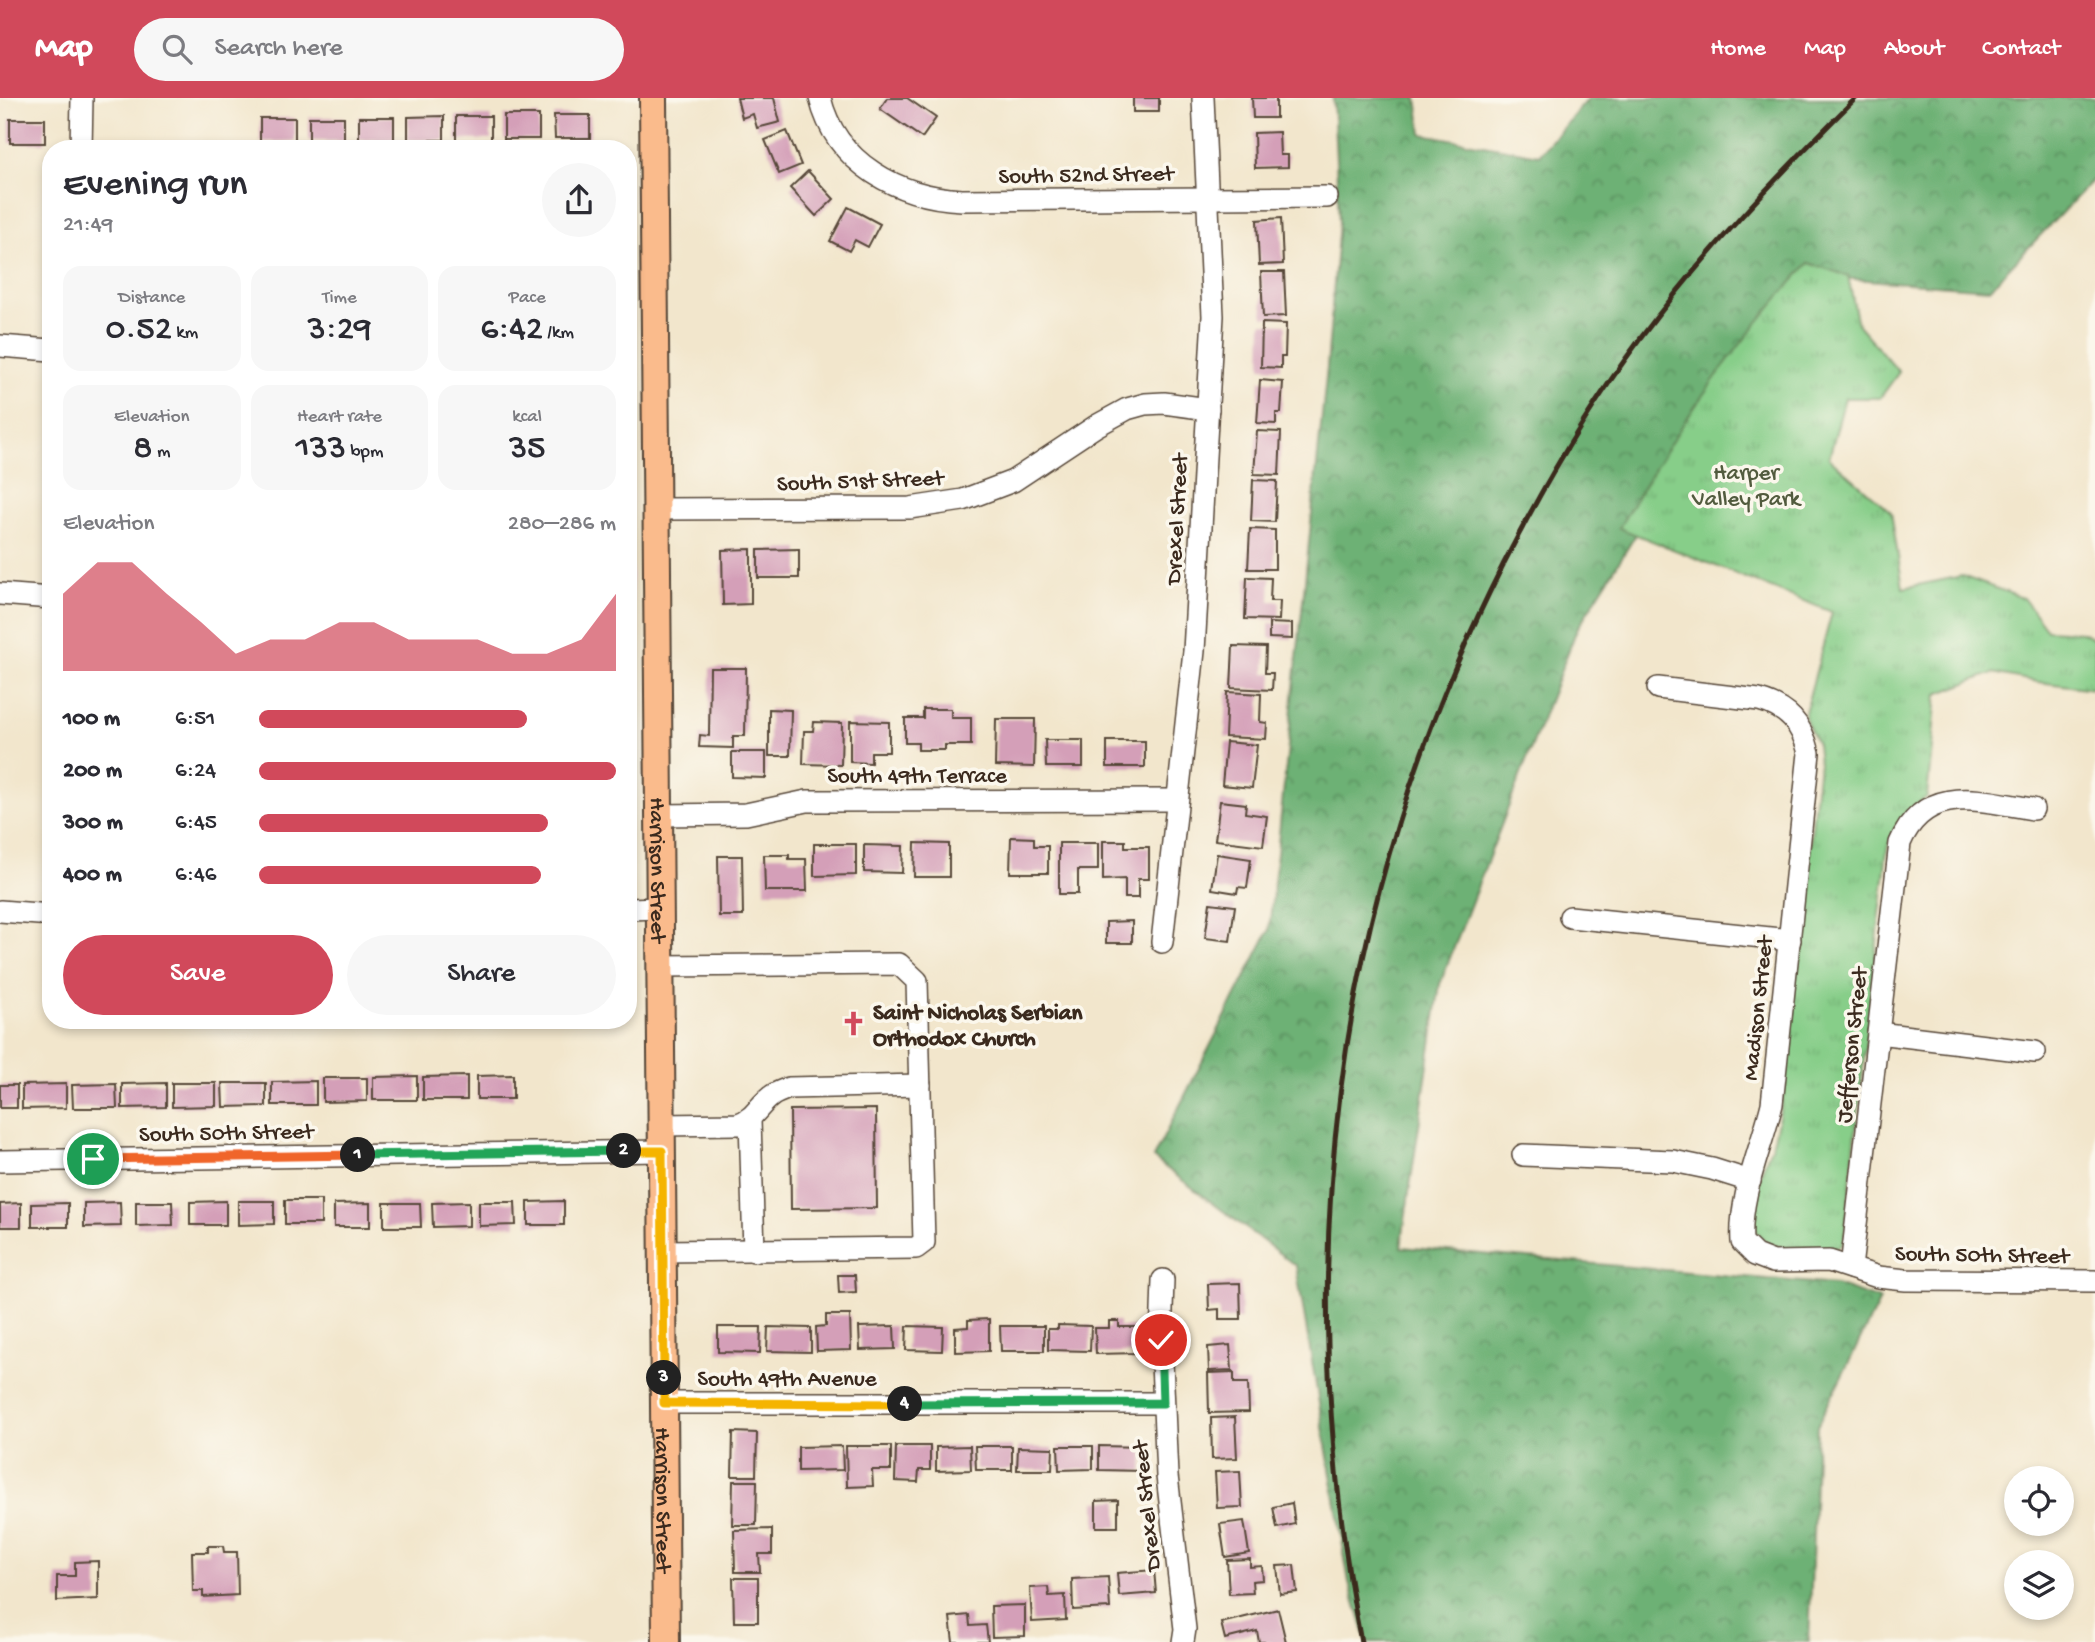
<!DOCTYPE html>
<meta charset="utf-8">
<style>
body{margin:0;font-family:"Gochi Hand",sans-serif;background:#f7f7f7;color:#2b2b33;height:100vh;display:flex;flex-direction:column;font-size:26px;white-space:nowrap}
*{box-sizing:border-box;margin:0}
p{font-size:23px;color:#7c7c81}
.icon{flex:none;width:38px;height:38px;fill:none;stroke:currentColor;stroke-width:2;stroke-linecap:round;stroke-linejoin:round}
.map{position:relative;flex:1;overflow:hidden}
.sheet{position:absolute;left:42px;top:42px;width:595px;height:889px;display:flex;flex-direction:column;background:#fff;border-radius:28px;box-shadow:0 4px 10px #0003}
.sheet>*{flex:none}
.buttons{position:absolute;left:2004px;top:1368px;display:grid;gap:14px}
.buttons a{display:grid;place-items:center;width:70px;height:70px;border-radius:50%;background:#fff;box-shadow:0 4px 10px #0003;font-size:35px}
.pin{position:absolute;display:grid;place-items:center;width:60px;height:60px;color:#fff;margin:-30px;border:4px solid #fff;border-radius:50%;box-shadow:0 2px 7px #0007}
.km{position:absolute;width:35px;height:35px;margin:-18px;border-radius:50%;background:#222;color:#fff;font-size:19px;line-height:35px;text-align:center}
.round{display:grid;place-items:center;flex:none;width:74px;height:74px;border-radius:37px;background:#f7f7f7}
.summary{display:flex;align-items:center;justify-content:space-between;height:119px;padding:0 21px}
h1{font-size:38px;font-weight:600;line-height:52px}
.metrics{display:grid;grid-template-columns:repeat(3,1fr);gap:10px;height:119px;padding:7px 21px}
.metrics div{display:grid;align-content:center;border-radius:18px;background:#f7f7f7;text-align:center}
.metrics b{font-size:35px;font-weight:600}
.metrics small{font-size:19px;font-weight:400}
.metrics p{font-size:19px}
.chart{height:196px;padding:14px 21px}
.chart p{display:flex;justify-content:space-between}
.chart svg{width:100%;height:126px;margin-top:7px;fill:#d1495b;opacity:.7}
.action{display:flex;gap:14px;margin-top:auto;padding:14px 21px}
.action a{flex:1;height:80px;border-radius:42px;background:#d1495b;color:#fff;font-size:28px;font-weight:600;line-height:80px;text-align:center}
.action a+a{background:#f7f7f7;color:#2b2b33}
ul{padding:0 21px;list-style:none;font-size:23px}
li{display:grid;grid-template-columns:112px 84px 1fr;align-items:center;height:52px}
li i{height:18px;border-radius:9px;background:#d1495b}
header{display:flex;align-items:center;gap:42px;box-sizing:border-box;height:98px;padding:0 35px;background:#d1495b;color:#fff}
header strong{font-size:33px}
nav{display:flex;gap:38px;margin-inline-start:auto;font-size:24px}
.search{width:490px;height:63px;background:#f7f7f7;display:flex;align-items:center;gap:18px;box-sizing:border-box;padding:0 24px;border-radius:38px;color:#7c7c81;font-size:26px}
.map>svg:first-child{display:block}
.built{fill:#edd1e9}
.forest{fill:url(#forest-crowns);stroke:#546e4a;stroke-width:2}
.park{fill:url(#park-tufts);stroke:#617c54;stroke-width:2}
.building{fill:#d49fb8}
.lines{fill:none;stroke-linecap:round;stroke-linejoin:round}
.minor-casing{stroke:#564638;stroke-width:24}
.major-casing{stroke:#564638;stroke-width:30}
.minor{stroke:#fff;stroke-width:21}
.major{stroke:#fabb8c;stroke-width:26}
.rail{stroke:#3b2a1e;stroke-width:5}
.split-1-casing{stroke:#fff;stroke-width:14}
.split-2-casing{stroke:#fff;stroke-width:14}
.split-3-casing{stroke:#fff;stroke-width:14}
.split-4-casing{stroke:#fff;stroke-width:14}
.split-5-casing{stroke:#fff;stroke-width:14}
.split-1{stroke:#f0652b;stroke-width:9}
.split-2{stroke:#22a559;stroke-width:9}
.split-3{stroke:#f5b400;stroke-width:9}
.split-4{stroke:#f5b400;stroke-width:9}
.split-5{stroke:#22a559;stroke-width:9}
.labels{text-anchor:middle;stroke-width:7;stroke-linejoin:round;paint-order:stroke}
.street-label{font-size:23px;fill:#3b2a1e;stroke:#fbf7ec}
.park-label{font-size:23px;fill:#525b3e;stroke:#fbf7ec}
.poi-label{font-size:23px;font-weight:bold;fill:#3b2a1e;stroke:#fbf7ec;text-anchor:start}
</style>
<header>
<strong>Map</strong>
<div class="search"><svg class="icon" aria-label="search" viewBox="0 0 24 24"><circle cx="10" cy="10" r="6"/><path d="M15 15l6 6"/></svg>Search here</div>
<nav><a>Home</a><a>Map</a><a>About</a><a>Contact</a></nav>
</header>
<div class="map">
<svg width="2095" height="1544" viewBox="0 0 2095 1544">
<defs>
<pattern id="forest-crowns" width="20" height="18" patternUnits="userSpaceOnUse" patternTransform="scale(1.75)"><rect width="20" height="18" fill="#6db175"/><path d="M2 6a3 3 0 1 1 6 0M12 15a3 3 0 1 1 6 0" fill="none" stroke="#5b905f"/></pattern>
<pattern id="park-tufts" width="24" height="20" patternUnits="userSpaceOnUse" patternTransform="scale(1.75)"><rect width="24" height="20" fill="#87ce89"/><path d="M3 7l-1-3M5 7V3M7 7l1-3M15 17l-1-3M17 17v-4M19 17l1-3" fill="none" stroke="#75b176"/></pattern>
</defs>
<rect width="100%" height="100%" fill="#fbf7ec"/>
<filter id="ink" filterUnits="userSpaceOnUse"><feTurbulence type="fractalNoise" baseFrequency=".0143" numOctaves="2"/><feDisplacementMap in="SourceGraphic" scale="14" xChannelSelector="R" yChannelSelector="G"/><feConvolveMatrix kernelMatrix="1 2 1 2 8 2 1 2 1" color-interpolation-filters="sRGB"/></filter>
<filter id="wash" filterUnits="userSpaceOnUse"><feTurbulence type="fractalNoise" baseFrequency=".00686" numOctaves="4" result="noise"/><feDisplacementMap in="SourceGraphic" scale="28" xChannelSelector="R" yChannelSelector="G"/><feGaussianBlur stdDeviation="1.57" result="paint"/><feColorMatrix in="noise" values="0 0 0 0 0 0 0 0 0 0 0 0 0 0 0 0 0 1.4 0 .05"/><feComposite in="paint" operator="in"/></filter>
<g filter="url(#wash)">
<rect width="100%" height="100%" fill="#f2e6cc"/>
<polygon class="built" points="628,250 630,250 634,691 628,691"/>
<polygon class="forest" points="1333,0 1417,0 1422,36 1539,57 1589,0 2095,0 2095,80 1989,191 1798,177 1577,531 1440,886 1401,1149 1836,1187 1880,1202 1817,1328 1809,1544 1367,1544 1349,1484 1296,1168 1153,1060 1269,833 1327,269 1339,124"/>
<path class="park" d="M1809,165L1848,178L1858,227L1899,274L1880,300H1845L1829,360L1891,414L1903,490L1962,478L2023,500L2047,532L2082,534L2095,541V591L2038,584L1993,575L1937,596L1927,699C1906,712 1892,728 1887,752L1844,1142C1838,1155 1824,1153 1811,1153C1788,1153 1760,1150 1752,1124C1746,1105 1766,1065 1772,1046C1777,1032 1779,1017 1782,1003L1819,665L1817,646L1804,618L1832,514L1619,430C1673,335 1734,246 1809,165Z"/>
<g id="blocks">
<g class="building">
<polygon points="737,0 774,0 780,24 757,30 753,16 742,20"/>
<polygon points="887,0 907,0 936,20 922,40 880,11"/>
<rect x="1133" y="0" width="26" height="14"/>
<polygon points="1252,0 1276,0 1276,20 1253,20"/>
<rect x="504" y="17" width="35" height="24"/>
<polygon points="554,17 590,17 590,40 555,40"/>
<polygon points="444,18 444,42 408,42 408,19"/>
<rect x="456" y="18" width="35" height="24"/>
<rect x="309" y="19" width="35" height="24"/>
<rect x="359" y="19" width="35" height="23"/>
<polygon points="260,20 295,20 295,43 260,44"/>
<rect x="10" y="21" width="35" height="24"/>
<polygon points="787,33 801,67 779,76 765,42"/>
<polygon points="1279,34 1280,57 1288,57 1288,69 1255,70 1254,35"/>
<polygon points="808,73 834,101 816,118 790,90"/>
<polygon points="848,109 880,126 868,149 855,142 849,153 830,143"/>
<polygon points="1281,120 1283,166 1259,167 1257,122"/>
<polygon points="1261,174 1284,174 1286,218 1263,219"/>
<polygon points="1262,225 1286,226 1285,259 1281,259 1281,270 1261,269"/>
<polygon points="1260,282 1283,284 1281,315 1276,315 1276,326 1257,325"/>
<polygon points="1257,333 1281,334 1279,377 1254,376"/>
<polygon points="1253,382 1277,383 1275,424 1251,423"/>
<polygon points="1250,431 1275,432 1275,471 1248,471"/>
<polygon points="751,451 751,506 723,507 722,452"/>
<polygon points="799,451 799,480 758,480 758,452"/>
<polygon points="1247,479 1271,480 1270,503 1280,503 1279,522 1245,521"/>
<polygon points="1269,525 1292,526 1292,541 1269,540"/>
<polygon points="1233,548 1266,549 1265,575 1273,575 1272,592 1231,590"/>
<polygon points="710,570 746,570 745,638 733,638 733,650 699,649 700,637 709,638"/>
<polygon points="1227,594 1261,596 1260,624 1267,625 1266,641 1225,639"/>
<polygon points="769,611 791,612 790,658 769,658"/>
<polygon points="923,611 951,611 951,620 971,620 971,647 945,647 945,652 918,652 918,645 905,645 905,620 923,620"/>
<polygon points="996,621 1035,621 1034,669 995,668"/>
<polygon points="850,623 889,624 889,654 871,654 871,665 850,664"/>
<polygon points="814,624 842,625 841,667 803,666 804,633 813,633"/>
<polygon points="1045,642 1083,642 1083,669 1046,669"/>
<rect x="1107" y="643" width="38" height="26"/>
<polygon points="1226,644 1257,647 1252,690 1222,687"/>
<polygon points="732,654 766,654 766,680 732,679"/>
<polygon points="1220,703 1246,706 1245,715 1267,718 1263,748 1215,742"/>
<polygon points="1011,739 1034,740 1034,748 1048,748 1048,775 1010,775"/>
<polygon points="1103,743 1125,743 1125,749 1149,749 1149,781 1138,781 1138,800 1125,800 1125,781 1103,782"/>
<polygon points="915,745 949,746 949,779 914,779"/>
<polygon points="1059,745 1098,745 1098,772 1078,772 1078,796 1059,796"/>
<polygon points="814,746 856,746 856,777 814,778"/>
<polygon points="864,747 903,748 902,775 864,774"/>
<polygon points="1217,756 1251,761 1247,790 1238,789 1237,795 1212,791"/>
<polygon points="764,757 789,757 789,761 806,761 807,793 765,793"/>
<polygon points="718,758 742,758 743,818 719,818"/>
<polygon points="1210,805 1235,808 1230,843 1205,840"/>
<polygon points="1132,823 1132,845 1106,845 1106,824"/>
<polygon points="513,977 513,1001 477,1001 477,978"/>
<polygon points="417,978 417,1002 373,1002 373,979"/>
<polygon points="467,978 467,1002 423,1002 423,979"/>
<polygon points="323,980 367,980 367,1003 323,1004"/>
<polygon points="316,983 316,1007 272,1007 272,984"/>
<polygon points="166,985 166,1009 122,1010 122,986"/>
<polygon points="172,985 216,985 216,1008 172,1009"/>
<polygon points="222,985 266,985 266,1008 223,1009"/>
<polygon points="66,986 66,1010 22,1011 22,987"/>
<polygon points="116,986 117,1010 73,1010 72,987"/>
<rect x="0" y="987" width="17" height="23"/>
<polygon points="876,1011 877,1110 791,1111 790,1012"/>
<rect x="285" y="1102" width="36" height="24"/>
<polygon points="226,1103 226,1127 190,1127 190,1104"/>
<polygon points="238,1103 274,1103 274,1126 238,1127"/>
<polygon points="564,1103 564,1127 528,1127 528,1104"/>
<polygon points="120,1104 121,1128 84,1129 84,1105"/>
<polygon points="136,1104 172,1104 173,1127 136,1128"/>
<polygon points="469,1104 469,1128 433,1129 432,1105"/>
<polygon points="479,1104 515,1104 516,1127 479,1128"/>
<polygon points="21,1105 21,1129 0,1129 0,1106"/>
<polygon points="68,1105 68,1129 32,1129 32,1106"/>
<polygon points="370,1105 370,1129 334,1129 334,1106"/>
<polygon points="384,1105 420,1105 421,1129 384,1129"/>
<polygon points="838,1177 855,1177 856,1194 839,1195"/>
<polygon points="1240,1185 1241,1221 1219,1221 1219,1211 1209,1212 1208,1186"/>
<polygon points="826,1217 850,1217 851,1252 817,1253 816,1229 826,1228"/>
<polygon points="989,1221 989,1253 955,1254 955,1230 968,1229 968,1222"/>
<polygon points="1109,1223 1119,1223 1119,1229 1138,1229 1139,1255 1096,1256 1095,1230 1109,1230"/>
<polygon points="1058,1227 1091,1228 1090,1253 1048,1252 1048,1231 1058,1231"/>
<polygon points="894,1228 895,1251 860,1252 859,1229"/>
<polygon points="907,1228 943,1229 942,1253 906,1252"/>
<polygon points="1000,1228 1044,1228 1044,1253 1001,1253"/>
<polygon points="718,1229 761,1229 760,1255 718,1254"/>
<polygon points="768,1229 811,1230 811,1254 767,1253"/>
<polygon points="1230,1247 1232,1272 1209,1273 1208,1249"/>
<polygon points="1234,1274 1234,1285 1248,1285 1249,1314 1209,1315 1208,1275"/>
<polygon points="1235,1319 1237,1360 1212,1361 1211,1320"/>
<polygon points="733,1334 757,1335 756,1378 732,1378"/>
<polygon points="842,1348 843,1372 798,1373 798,1349"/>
<polygon points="846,1348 891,1348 891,1372 872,1372 873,1388 847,1389"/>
<polygon points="896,1348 930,1348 930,1372 919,1372 918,1384 895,1383"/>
<polygon points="970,1348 971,1372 936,1373 936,1349"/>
<polygon points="975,1348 1012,1348 1012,1372 976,1372"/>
<polygon points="1058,1348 1093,1348 1093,1371 1059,1372"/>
<polygon points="1099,1348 1144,1349 1143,1373 1099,1372"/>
<polygon points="1018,1349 1053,1350 1052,1372 1017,1372"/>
<polygon points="1240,1373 1242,1409 1217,1410 1215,1374"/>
<polygon points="733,1383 757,1383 756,1427 732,1427"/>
<polygon points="1118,1402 1118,1429 1096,1429 1096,1403"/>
<polygon points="1292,1405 1295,1426 1277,1430 1273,1409"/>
<polygon points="1244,1423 1249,1455 1225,1459 1220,1426"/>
<polygon points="772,1431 772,1456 759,1456 760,1474 735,1474 734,1432"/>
<polygon points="208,1448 223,1448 224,1454 237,1454 238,1497 203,1499 203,1493 193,1493 192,1454 208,1454"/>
<polygon points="1250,1461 1250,1469 1262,1468 1263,1482 1252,1483 1253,1495 1229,1496 1227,1462"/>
<polygon points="98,1463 98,1501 57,1503 57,1478 75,1478 75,1464"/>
<polygon points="1294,1467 1297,1494 1280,1496 1277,1468"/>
<polygon points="1154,1472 1156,1495 1119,1498 1117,1475"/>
<polygon points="1108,1479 1110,1510 1073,1512 1072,1481"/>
<polygon points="733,1480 758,1480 758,1524 734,1524"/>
<polygon points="1048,1489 1049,1498 1065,1497 1066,1522 1032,1524 1030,1490"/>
<polygon points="1025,1507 1025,1538 992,1539 991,1508"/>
<polygon points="1278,1511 1286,1544 1259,1544 1257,1533 1225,1541 1221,1525"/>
<polygon points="969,1517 970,1528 986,1527 988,1544 953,1544 950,1519"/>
</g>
</g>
</g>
<g filter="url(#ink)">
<use href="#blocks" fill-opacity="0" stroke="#564638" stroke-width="2"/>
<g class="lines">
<defs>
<g id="minor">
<path d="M820,0C836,66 899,99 962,102L1327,99"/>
<polyline points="81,51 82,0"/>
<polyline points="0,248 51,252"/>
<polyline points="657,411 910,410 963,402 1013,383 1096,328 1127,311 1145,306 1164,305 1208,311"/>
<polyline points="0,496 51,500"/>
<path d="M1658,590L1759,602C1788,610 1802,626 1809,655L1772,1006C1761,1052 1739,1097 1742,1144L1755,1157L1773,1164L1829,1163L1878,1179L1906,1182L2095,1183"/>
<polyline points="659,717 746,716 807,703 1177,702"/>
<polyline points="628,811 660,810"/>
<polyline points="0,813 51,817"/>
<polyline points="1570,819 1790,842"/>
<polyline points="1162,844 1194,553 1213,218 1203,0"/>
<polyline points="661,868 899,866 917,883 924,1144 916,1150 663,1153"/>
<polyline points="1878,935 2035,954"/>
<polyline points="750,1022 754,1153"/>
<path d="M662,1027L738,1026C756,1020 758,1007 773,997C778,994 784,992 789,990L920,987"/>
<polyline points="1523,1057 1673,1063 1712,1071 1750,1083"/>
<polyline points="0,1063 662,1053"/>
<path d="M1851,1170L1900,745C1926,684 1981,703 2033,711"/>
<polyline points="1163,1182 1161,1242 1167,1378 1185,1531 1183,1544"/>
<polyline points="664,1305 1163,1305"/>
</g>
<g id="major">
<path id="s1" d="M653,0L666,1544"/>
</g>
</defs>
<use href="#minor" class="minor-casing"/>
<use href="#major" class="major-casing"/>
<use href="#minor" class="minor"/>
<use href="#major" class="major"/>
<path class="rail" d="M1361,1544C1289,1171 1331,806 1503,467C1543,388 1588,311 1640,241C1705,154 1779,76 1856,0"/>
</g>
</g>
<g class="lines" filter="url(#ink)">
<defs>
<polyline id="split-1" points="93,1061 358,1057"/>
<polyline id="split-2" points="358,1057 624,1053"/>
<polyline id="split-3" points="624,1053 662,1053 664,1280"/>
<polyline id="split-4" points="664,1280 664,1305 905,1306"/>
<polyline id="split-5" points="905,1306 1163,1305 1161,1242"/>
</defs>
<use href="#split-1" class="split-1-casing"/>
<use href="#split-2" class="split-2-casing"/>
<use href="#split-3" class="split-3-casing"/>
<use href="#split-4" class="split-4-casing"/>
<use href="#split-5" class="split-5-casing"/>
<use href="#split-1" class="split-1"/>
<use href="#split-2" class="split-2"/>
<use href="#split-3" class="split-3"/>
<use href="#split-4" class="split-4"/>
<use href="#split-5" class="split-5"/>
</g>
<defs>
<symbol id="church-bare" viewBox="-9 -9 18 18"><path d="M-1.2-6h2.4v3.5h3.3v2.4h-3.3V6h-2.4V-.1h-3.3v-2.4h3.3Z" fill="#d1495b" stroke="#fbf7ec" stroke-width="2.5" paint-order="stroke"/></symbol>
</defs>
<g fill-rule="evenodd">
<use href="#church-bare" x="836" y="908" width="35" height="35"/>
</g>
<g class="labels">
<g class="street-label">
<text transform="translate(1086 75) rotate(-1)" y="8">South 52nd Street</text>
<text transform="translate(860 381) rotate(-2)" y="8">South 51st Street</text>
<text transform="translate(1175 421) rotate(-87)" y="8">Drexel Street</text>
<text x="917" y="684">South 49th Terrace</text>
<text dy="8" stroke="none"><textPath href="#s1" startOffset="772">Harrison Street</textPath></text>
<text transform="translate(1756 910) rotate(-84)" y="8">Madison Street</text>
<text transform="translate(1850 947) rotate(-84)" y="8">Jefferson Street</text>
<text transform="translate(226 1033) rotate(-1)" y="8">South 50th Street</text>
<text transform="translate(1982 1155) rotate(1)" y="8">South 50th Street</text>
<text x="787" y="1287">South 49th Avenue</text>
<text dy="8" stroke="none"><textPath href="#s1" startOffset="1402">Harrison Street</textPath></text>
<text transform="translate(1145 1408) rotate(-96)" y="8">Drexel Street</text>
</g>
<g class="park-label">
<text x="1746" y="381">Harper<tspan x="1746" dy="26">Valley Park</tspan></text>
</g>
<g class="poi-label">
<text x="873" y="921">Saint Nicholas Serbian<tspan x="873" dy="26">Orthodox Church</tspan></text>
</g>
</g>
</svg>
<div class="buttons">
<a><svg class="icon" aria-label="locate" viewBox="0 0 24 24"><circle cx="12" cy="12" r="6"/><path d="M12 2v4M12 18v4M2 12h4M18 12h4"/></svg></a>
<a><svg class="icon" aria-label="layers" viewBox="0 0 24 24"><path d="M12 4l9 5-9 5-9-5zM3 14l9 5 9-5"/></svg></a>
</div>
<div class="pin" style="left:93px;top:1061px;background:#1e9e55"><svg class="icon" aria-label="arrive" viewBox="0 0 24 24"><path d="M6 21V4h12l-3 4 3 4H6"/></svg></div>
<div class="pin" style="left:1161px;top:1242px;background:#d93025"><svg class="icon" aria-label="check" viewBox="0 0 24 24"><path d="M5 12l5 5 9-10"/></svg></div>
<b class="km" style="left:358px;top:1057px">1</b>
<b class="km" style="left:624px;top:1053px">2</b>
<b class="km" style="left:664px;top:1280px">3</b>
<b class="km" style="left:905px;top:1306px">4</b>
<section class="sheet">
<div class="summary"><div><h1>Evening run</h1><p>21:49</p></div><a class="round"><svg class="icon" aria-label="share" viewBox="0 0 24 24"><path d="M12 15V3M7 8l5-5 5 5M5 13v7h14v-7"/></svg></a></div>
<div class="metrics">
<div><p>Distance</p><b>0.52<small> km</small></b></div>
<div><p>Time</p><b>3:29</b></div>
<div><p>Pace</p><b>6:42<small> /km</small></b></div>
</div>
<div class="metrics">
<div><p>Elevation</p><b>8<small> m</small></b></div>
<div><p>Heart rate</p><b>133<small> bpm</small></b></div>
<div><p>kcal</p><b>35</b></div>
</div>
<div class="chart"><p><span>Elevation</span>280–286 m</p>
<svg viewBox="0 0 160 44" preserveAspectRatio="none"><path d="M0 44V17L10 6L20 6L30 17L40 27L50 38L60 33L70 33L80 27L90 27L100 33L110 33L120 33L130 38L140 38L150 33L160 17V44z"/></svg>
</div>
<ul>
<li><b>100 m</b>6:51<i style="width:75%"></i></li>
<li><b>200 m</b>6:24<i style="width:100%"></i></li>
<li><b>300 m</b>6:45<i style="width:81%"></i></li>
<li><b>400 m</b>6:46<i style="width:79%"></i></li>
</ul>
<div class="action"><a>Save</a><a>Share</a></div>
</section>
</div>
